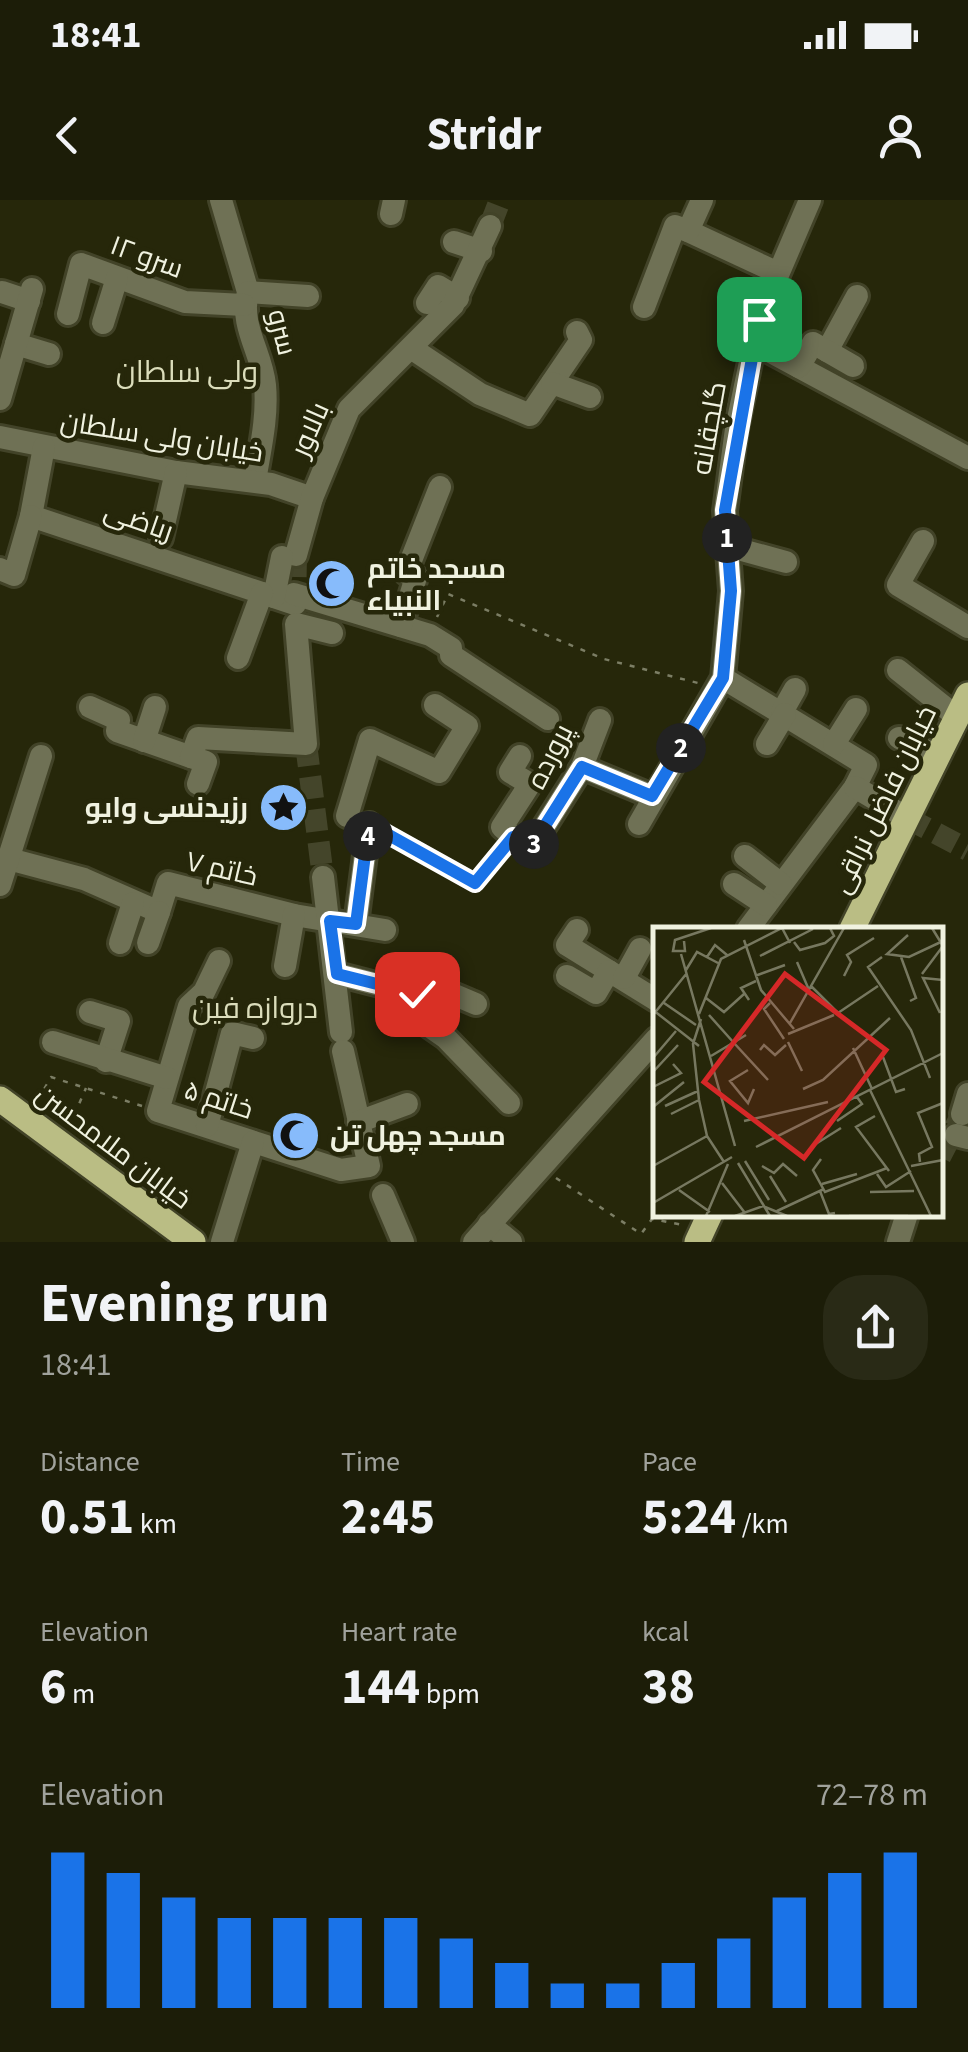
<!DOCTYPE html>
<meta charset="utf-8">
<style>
body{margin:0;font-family:"Source Sans 3",Cairo,sans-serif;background:#292a16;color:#f1f3f6;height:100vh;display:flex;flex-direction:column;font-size:38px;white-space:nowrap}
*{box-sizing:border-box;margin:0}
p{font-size:32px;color:#a0a29c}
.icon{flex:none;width:55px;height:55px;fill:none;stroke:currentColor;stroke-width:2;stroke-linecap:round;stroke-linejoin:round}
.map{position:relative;height:1042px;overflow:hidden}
.drawer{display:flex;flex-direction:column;background:#1c1d08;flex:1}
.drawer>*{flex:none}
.pin{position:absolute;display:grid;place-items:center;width:85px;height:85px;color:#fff;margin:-42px;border-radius:20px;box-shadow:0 5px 15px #0006}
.km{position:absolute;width:50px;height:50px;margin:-25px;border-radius:50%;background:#222;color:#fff;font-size:28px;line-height:50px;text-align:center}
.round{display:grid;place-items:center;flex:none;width:105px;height:105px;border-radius:40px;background:#292a16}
.headline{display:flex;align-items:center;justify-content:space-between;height:170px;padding:0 40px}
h1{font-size:55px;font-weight:700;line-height:75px}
.stats{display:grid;grid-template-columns:repeat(3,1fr);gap:15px;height:170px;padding:10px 40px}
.stats div{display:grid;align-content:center}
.stats b{font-size:50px;font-weight:700}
.stats small{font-size:28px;font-weight:400}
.stats p{font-size:28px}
.chart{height:280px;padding:20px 40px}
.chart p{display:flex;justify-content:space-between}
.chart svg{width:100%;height:180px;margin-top:10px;stroke:#1a73e8;stroke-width:6}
.status{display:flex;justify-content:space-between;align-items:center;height:70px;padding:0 50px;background:#1c1d08;direction:ltr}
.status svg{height:28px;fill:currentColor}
header{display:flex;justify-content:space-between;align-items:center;height:130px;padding:0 40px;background:#1c1d08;font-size:45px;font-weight:700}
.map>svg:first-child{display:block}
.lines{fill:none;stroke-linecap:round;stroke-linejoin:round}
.minor-tunnel{stroke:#44452a;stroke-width:22;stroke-dasharray:22 11;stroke-linecap:butt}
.minor-casing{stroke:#424328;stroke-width:28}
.major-casing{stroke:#424328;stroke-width:30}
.path{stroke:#7c7e65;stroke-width:2.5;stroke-dasharray:5 8;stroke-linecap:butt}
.minor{stroke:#6f7155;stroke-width:22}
.major{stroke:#babd84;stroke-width:25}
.route-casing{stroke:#fff;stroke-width:20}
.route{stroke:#1a73e8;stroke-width:12}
.labels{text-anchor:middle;stroke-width:9;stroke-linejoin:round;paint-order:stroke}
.street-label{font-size:28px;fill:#f0f2e0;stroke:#26270a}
.poi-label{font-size:28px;font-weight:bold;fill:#f0f2e0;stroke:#26270a;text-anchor:start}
.neighbourhood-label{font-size:30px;fill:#dbddbb;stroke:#26270a}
.inset-road{fill:none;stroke:#777860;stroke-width:2.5}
.view{fill:#d62828;fill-opacity:0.15;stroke:#d62828;stroke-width:5}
.inset-edge{fill:none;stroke:#f0f2e0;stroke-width:5}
</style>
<div class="status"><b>18:41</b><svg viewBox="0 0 49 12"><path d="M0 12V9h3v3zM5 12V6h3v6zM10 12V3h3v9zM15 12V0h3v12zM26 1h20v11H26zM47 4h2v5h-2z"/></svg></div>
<header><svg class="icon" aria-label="back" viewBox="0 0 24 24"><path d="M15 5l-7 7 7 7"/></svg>Stridr<svg class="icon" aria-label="person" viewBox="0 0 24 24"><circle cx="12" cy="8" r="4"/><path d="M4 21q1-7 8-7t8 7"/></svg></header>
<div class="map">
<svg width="968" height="1042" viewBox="0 0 968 1042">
<rect width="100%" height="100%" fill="#26270a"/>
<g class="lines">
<g class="minor-tunnel">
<polyline points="490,26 500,0"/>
<polyline points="295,410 296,355"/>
<polyline points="306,544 323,677"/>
<polyline points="907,618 968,650"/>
<polyline points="940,957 961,916"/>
</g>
<defs>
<g id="minor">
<path d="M221,0L248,92C239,125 262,153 265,185C268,217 260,250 255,281"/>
<polyline points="391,14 394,0"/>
<polyline points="688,31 778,73"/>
<polyline points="454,42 481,51"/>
<polyline points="2,92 29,101"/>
<polyline points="248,92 308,96"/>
<polyline points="427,103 438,86 458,98"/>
<polyline points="644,107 675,26 688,31 702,0"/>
<polyline points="68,114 81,64 185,102 244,105"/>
<polyline points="103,123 117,78"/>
<polyline points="754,143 968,258"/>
<polyline points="16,144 49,154"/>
<polyline points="411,148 480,194 530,215 581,140 577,132"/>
<polyline points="827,151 857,96"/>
<polyline points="799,167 813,143 853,166"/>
<polyline points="552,183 590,197"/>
<polyline points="0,199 32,89"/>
<polyline points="0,237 176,272 271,284 312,298"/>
<polyline points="44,247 31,316 295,404"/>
<polyline points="161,338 176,272"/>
<polyline points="923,341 898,385 968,427"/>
<polyline points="727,346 786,362"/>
<polyline points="296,355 312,298 349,209 453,105 490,26"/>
<polyline points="0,369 14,375 31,316"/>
<polyline points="294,394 430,435 451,448 451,455 548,519"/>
<polyline points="274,397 282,357"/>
<polyline points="401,426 416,377 406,373 440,287"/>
<polyline points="238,458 262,393"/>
<polyline points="898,470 957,517"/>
<polyline points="723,478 866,565 855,587 748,729"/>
<polyline points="90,507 119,520 117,531 191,557"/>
<polyline points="782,512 795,489"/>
<polyline points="899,538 938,556"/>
<polyline points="144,541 155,507"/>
<polyline points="767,544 785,514"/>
<polyline points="834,544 856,509"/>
<polyline points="520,556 510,572 530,584 502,627 529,651 582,567 600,520"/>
<polyline points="582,567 652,596"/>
<polyline points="198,584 206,562 191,557 198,538 306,544 296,424 332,433"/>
<polyline points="855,587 907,618"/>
<polyline points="347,616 370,540 439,572 467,526 435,505"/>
<polyline points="639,624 723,478 731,391 725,311 736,229 759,119 810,0"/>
<polyline points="745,656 781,684"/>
<polyline points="9,659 84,679 159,712 168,683 294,715 385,730"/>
<polyline points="323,677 341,832"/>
<polyline points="734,684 766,705"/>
<polyline points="0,685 41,556"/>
<polyline points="356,724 369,624"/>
<polyline points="577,730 567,745 609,771"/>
<polyline points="120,743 133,703"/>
<polyline points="148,743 159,712"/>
<polyline points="219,761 204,792 189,806 158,911 341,970 369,966 343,851"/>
<polyline points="285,766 294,715"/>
<polyline points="337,774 430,798 436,787 476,804"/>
<polyline points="567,776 596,793 609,771 656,800"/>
<polyline points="624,778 640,749"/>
<polyline points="417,794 410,813 446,838 509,903"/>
<polyline points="90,812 119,821 106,861"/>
<polyline points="53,842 167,878"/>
<polyline points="962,914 968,894"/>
<polyline points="358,922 407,904"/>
<polyline points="207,926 232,833 253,838"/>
<polyline points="956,935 968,938"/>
<polyline points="383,995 403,1042"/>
<polyline points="489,1024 511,1042"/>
<polyline points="222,1042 253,942"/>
<polyline points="474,1042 656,839"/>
<polyline points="898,1042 907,1014"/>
</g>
<g id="major">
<polyline points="852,729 968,495"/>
<polyline points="0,899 193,1042"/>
<polyline points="697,1042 710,1014"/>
</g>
</defs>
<use href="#minor" class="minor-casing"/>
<use href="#major" class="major-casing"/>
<g class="path">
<polyline points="437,417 448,394 604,459 698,483"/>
<polyline points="388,635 475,683 502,651"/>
<polyline points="38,900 51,877 142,906"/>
<polyline points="69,927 86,888"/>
<polyline points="556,978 641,1034 652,1019 683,1025"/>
</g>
<use href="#minor" class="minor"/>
<use href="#major" class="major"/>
</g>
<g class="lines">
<defs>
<polyline id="route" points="417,794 337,774 330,721 356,724 369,624 475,683 513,637 529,651 582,567 652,596 723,478 731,391 725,310 759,119"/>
</defs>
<use href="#route" class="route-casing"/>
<use href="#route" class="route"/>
</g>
<defs>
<symbol id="mosque-disc" viewBox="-11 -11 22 22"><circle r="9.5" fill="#87bbfb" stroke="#26270a"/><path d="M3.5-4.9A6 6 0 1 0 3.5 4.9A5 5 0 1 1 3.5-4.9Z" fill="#111"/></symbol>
<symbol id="sight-disc" viewBox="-11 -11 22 22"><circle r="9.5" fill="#87bbfb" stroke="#26270a"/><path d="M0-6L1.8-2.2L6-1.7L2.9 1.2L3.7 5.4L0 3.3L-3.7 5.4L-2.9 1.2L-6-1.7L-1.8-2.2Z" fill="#111"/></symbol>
</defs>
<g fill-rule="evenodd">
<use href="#mosque-disc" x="304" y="356" width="55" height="55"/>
<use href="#sight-disc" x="256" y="580" width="55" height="55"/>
<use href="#mosque-disc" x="268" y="908" width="55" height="55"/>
</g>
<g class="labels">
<g class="street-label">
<text transform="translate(147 56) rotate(20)" y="10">سرو ۱۲</text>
<text transform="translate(283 132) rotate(76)" y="10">سرو</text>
<text transform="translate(708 228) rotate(-80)" y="10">گلچقانه</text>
<text transform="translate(309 229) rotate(-66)" y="10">بالاور</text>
<text transform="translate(162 236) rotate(9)" y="10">خیابان ولی سلطان</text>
<text transform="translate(139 320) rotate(19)" y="10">ریاضی</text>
<text transform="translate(549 556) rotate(-63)" y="10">پرورده</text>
<text transform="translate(883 599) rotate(-64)" y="10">خیابان فاضل نراقی</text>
<text transform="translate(222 668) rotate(13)" y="10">خاتم ۷</text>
<text transform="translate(219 899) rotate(18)" y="10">خاتم ۵</text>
<text transform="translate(114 946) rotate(37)" y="10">خیابان ملامحسن</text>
</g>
<g class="poi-label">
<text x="367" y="378">مسجد خاتم<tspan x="367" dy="32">النبیاء</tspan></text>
<text x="248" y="617" text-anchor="end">رزیدنسی وایو</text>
<text x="330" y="945">مسجد چهل تن</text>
</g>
<g class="neighbourhood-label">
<text x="187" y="182">ولی سلطان</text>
<text x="255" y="818">دروازه فین</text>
</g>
</g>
<g transform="translate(653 727)">
<rect width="290" height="290" fill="#26270a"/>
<path class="inset-road" d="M255,8L234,27L256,30L290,14M91,13L108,63L141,102M31,14L32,24H20L22,13L58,1M141,15L147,23L172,16L181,9L177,1M28,27L82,219M107,29L160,2M54,30L62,18L74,28M229,30L215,40L258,103L277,151M248,30L263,71L257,74M144,35L156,63M33,43L44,25L65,36M269,47L290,19L279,1M102,49L132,38M191,49L198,35L194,28L221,11M158,59L185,86L225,59M53,71L71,85L91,67M96,73L88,61L103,54M11,76L43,98M117,76L111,82L131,112M0,83L46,119M287,86L270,51L290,53M46,87L68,32L129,1L137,16M0,88L34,46M56,88L81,116M48,92L40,117L46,173L54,209L71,235M137,96L191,1M135,107L181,88M135,115L149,144M81,116L115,153M200,121L219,162M107,123L111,118L122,128L133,118M58,129L93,108M230,130L243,165L252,162M0,131L23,104M95,143L77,154L95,176L101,162M0,145L25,118M0,160L28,146L20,137M150,162L170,153L237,91M217,163L278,289M12,179L45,164M0,180L31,155M18,187L46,173M222,189L203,200L236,244M91,194L175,175M184,194L209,177L204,170M161,218L188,201M103,220L290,126M168,232L160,243L172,265L234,241M92,234L116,273M267,235L266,227L279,220L265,186L290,176M85,236L117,289M0,239L54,209M109,239L121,246L130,237L144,249M258,239L290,233M224,247L233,260L258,244M117,249L133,275M69,256L92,286M169,257L204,247M26,263L57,285M167,264L176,287L182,286M217,265L261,264M0,276L79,230M124,284L171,262M53,289L75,237M82,289L110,279L134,289M196,289H255"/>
<path class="view" d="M132,47L233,123L151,231L51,155Z"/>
<rect width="290" height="290" class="inset-edge"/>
</g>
</svg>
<div class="pin" style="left:759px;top:119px;background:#1e9e55"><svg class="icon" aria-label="arrive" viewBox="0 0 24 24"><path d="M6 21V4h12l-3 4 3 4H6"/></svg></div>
<div class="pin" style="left:417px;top:794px;background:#d93025"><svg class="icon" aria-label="check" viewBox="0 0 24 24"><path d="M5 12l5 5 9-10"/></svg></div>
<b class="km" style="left:727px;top:338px">1</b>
<b class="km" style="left:681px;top:548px">2</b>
<b class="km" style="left:534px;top:644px">3</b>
<b class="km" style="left:368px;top:636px">4</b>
</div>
<section class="drawer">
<div class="headline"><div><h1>Evening run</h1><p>18:41</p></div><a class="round"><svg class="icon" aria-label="share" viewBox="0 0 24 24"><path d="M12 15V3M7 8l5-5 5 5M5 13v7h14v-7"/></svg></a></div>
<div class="stats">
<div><p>Distance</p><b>0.51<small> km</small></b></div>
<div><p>Time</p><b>2:45</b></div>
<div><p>Pace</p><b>5:24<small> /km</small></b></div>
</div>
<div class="stats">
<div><p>Elevation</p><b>6<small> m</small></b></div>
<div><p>Heart rate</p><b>144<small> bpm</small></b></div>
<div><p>kcal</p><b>38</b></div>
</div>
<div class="chart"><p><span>Elevation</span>72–78 m</p>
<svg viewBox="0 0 160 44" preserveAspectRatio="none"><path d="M5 44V6M15 44V11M25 44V17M35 44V22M45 44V22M55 44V22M65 44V22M75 44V27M85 44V33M95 44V38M105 44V38M115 44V33M125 44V27M135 44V17M145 44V11M155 44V6"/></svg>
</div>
</section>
